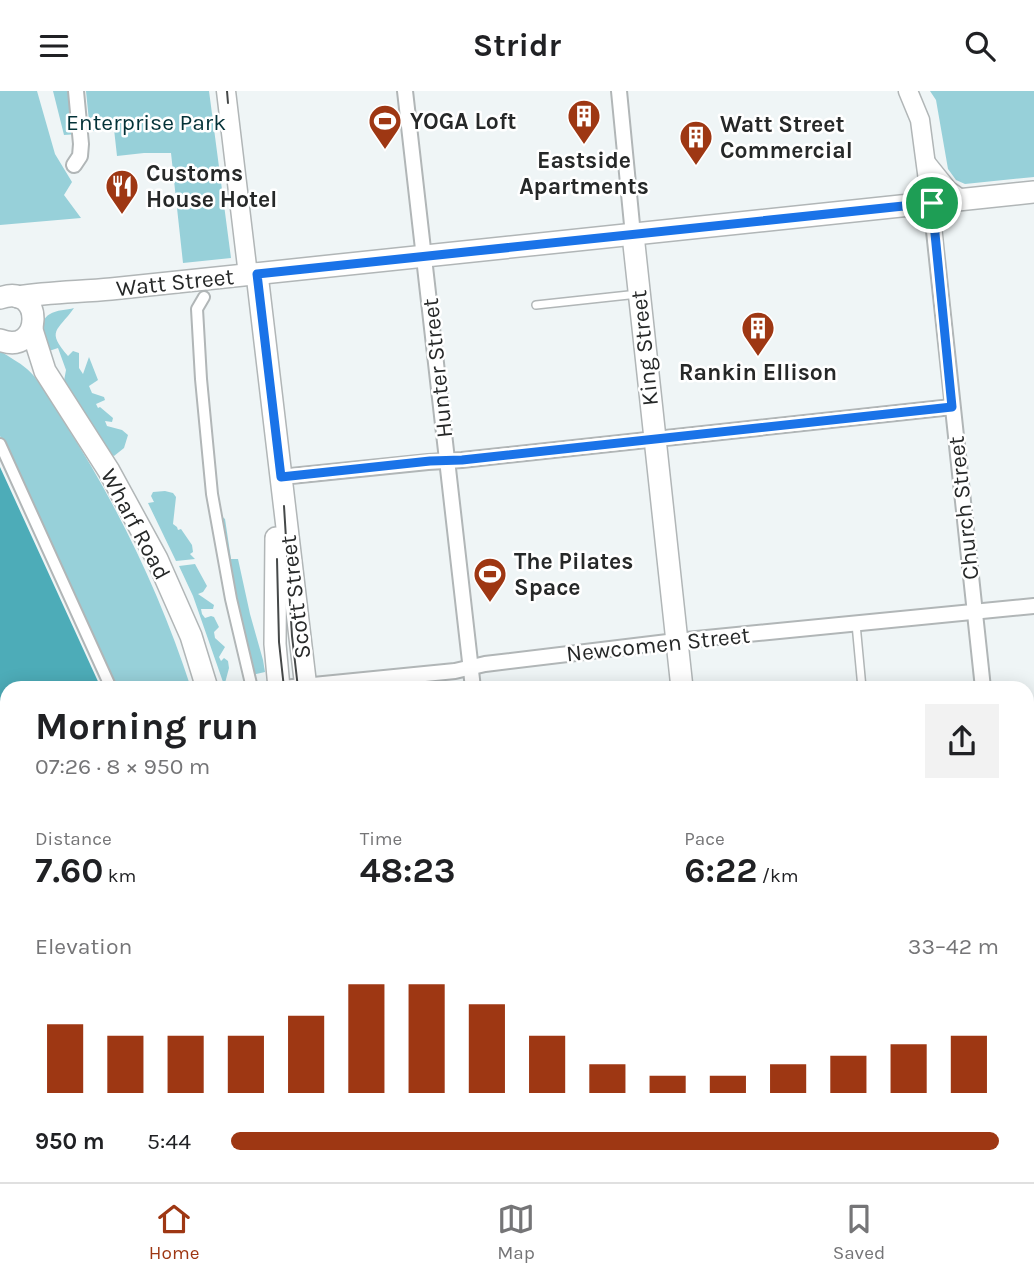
<!DOCTYPE html>
<meta charset="utf-8">
<style>
body{margin:0;font-family:Karla,sans-serif;background:#f2f2f2;color:#202124;height:100vh;display:flex;flex-direction:column;font-size:26px;white-space:nowrap}
*{box-sizing:border-box;margin:0}
p{font-size:23px;color:#757577}
.icon{flex:none;width:38px;height:38px;fill:none;stroke:currentColor;stroke-width:2;stroke-linecap:round;stroke-linejoin:round}
.map{position:relative;flex:1;overflow:hidden}
.sheet{position:absolute;left:0px;top:590px;width:1034px;height:502px;display:flex;flex-direction:column;background:#fff;border-radius:21px 21px 0 0;box-shadow:0 4px 18px #0003}
.sheet>*{flex:none}
.pin{position:absolute;display:grid;place-items:center;width:60px;height:60px;color:#fff;margin:-30px;border:4px solid #fff;border-radius:50%;box-shadow:0 2px 7px #0007}
.round{display:grid;place-items:center;flex:none;width:74px;height:74px;border-radius:0px;background:#f2f2f2}
.head{display:flex;align-items:center;justify-content:space-between;height:119px;padding:0 35px}
h1{font-size:38px;font-weight:700;line-height:52px}
.stats{display:grid;grid-template-columns:repeat(3,1fr);gap:10px;height:119px;padding:7px 35px}
.stats div{display:grid;align-content:center}
.stats b{font-size:35px;font-weight:700}
.stats small{font-size:19px;font-weight:400}
.stats p{font-size:19px}
.chart{height:196px;padding:14px 35px}
.chart p{display:flex;justify-content:space-between}
.chart svg{width:100%;height:126px;margin-top:7px;stroke:#9e3713;stroke-width:6}
ul{padding:0 35px;list-style:none;font-size:23px}
li{display:grid;grid-template-columns:112px 84px 1fr;align-items:center;height:52px}
li i{height:18px;border-radius:9px;background:#9e3713}
header{display:flex;justify-content:space-between;align-items:center;height:91px;padding:0 35px;background:#fff;font-size:32px;font-weight:700}
.tabs{display:flex;justify-content:space-around;align-items:center;height:98px;border-top:2px solid #e0e0e0;background:#fff;font-size:19px;color:#757577}
.tabs a{display:grid;justify-items:center;gap:4px}
.tabs .on{color:#9e3713}
.map>svg:first-child{display:block}
.green{fill:#97d0d9}
.water{fill:#4dacb8}
.lines{fill:none;stroke-linecap:round;stroke-linejoin:round}
.ferry{stroke:#113d43;stroke-width:2;stroke-dasharray:9 7;stroke-linecap:butt}
.service-casing{stroke:#b1b6b7;stroke-width:10}
.pedestrian-casing{stroke:#b1b6b7;stroke-width:14}
.minor-casing{stroke:#b1b6b7;stroke-width:18}
.tertiary-casing{stroke:#b1b6b7;stroke-width:21}
.secondary-casing{stroke:#b1b6b7;stroke-width:24}
.service{stroke:#fff;stroke-width:7}
.pedestrian{stroke:#fff;stroke-width:10}
.minor{stroke:#fff;stroke-width:14}
.tertiary{stroke:#fff;stroke-width:18}
.secondary{stroke:#fff;stroke-width:21}
.tram{stroke:#454848;stroke-width:2}
.route-casing{stroke:#fff;stroke-width:14}
.route{stroke:#1a73e8;stroke-width:9}
.labels{text-anchor:middle;stroke-width:5;stroke-linejoin:round;paint-order:stroke}
.poi-label{font-size:23px;font-weight:bold;fill:#262828;stroke:#fff;text-anchor:start}
.park-label{font-size:23px;fill:#033238;stroke:#fff}
.street-label{font-size:23px;fill:#262828;stroke:#fff}
</style>
<header><svg class="icon" aria-label="menu" viewBox="0 0 24 24"><path d="M4 6h16M4 12h16M4 18h16"/></svg>Stridr<svg class="icon" aria-label="search" viewBox="0 0 24 24"><circle cx="10" cy="10" r="6"/><path d="M15 15l6 6"/></svg></header>
<div class="map">
<svg width="1034" height="1091" viewBox="0 0 1034 1091">
<rect width="100%" height="100%" fill="#eff5f6"/>
<g class="green">
<polygon points="0,0 37,0 55,63 72,91 64,104 81,127 0,134"/>
<polygon points="53,0 72,0 78,43 64,44"/>
<polygon points="86,0 209,0 231,167 183,172 171,62 144,62 117,65 114,38 90,40"/>
<polygon points="930,0 1034,0 1034,86 965,93 956,89 948,78 936,9"/>
<path d="M74,217C57,241 46,239 68,265L73,260L79,262V277L83,283L89,266L98,289L89,295L92,302L104,306L105,309L96,313L98,317L100,316L113,327L112,331L105,330L107,335L122,339L128,344L124,357L114,365L104,359L64,290L66,279L58,257L49,260C45,248 36,231 50,223C56,219 67,219 74,217Z"/>
<path d="M0,260C9,266 19,271 27,278C40,289 54,315 64,331C117,413 161,504 191,597H115L0,345Z"/>
<polygon points="165,400 173,402 176,406 173,433 177,436 178,439 181,438 192,454 193,461 190,463 195,468 176,470 148,412 154,411 151,405 153,401"/>
<polygon points="218,422 225,428 231,468 238,468 250,523 263,569 265,581 252,584"/>
<polygon points="195,473 207,495 203,501 198,503 214,514 213,518 201,518 202,523 205,527 211,525 214,526 219,536 214,541 215,547 225,556 219,566 221,570 224,567 228,570 229,577 225,592 223,591 193,505 179,475"/>
</g>
<polygon class="water" points="0,376 101,597 7,597 7,1085 312,1085 314,1091 0,1091"/>
<g class="lines">
<polyline class="ferry" points="0,1068 7,1067"/>
<defs>
<g id="service">
<polyline points="536,214 638,203"/>
<polyline points="856,533 862,597"/>
</g>
<g id="pedestrian">
<polyline points="204,206 197,218 201,288 212,403 231,508 252,597"/>
<polyline points="0,353 111,597"/>
<polyline points="318,1085 320,1091"/>
<polyline points="617,1085 618,1091"/>
</g>
<g id="minor">
<polyline points="405,0 473,597"/>
<polyline points="619,0 633,144"/>
<polyline points="74,74 80,65 81,53 76,0"/>
<polyline points="931,112 983,597"/>
<polyline points="281,386 428,371 462,369 952,316"/>
<polyline points="283,597 455,580 485,573 676,550 1034,515"/>
<polyline points="1027,886 1034,885"/>
<polyline points="1027,991 1034,1048"/>
<polyline points="528,1085 529,1091"/>
<polyline points="1020,1085 1025,1091"/>
<polyline points="866,1091 921,1085"/>
</g>
<g id="tertiary">
<polyline points="226,0 248,184"/>
<polyline points="908,0 920,29 931,112"/>
<polyline points="927,73 948,99 962,109"/>
</g>
<g id="secondary">
<polyline points="633,144 682,597"/>
<polyline points="257,183 306,597"/>
<path d="M18,206C49,201 80,201 111,198L1034,101"/>
<path d="M0,207C45,191 43,266 0,249"/>
<polyline points="32,239 45,280 109,380 157,468 191,545 207,597"/>
<polyline points="276,447 275,553 279,597"/>
<polyline points="368,1085 369,1091"/>
<polyline points="450,1085 453,1091"/>
<polyline points="474,1085 476,1091"/>
<polyline points="737,1085 738,1091"/>
</g>
</defs>
<use href="#service" class="service-casing"/>
<use href="#pedestrian" class="pedestrian-casing"/>
<use href="#minor" class="minor-casing"/>
<use href="#tertiary" class="tertiary-casing"/>
<use href="#secondary" class="secondary-casing"/>
<use href="#service" class="service"/>
<use href="#pedestrian" class="pedestrian"/>
<use href="#minor" class="minor"/>
<use href="#tertiary" class="tertiary"/>
<use href="#secondary" class="secondary"/>
<g class="tram">
<polyline points="227,0 228,12"/>
<polyline points="284,415 292,545 298,597"/>
<polyline points="277,468 279,551 284,597"/>
<polyline points="457,1085 459,1091"/>
</g>
</g>
<g class="lines">
<defs>
<polygon id="route" points="932,112 952,316 462,369 430,370 281,386 257,183"/>
</defs>
<use href="#route" class="route-casing"/>
<use href="#route" class="route"/>
</g>
<defs>
<symbol id="building-pin" viewBox="-11 -11 22 30"><path d="M0 17L-7.5 6A9.5 9.5 0 1 1 7.5 6Z" fill="#9e3713" stroke="#fff"/><path d="M-4-6H4V6H1V3H-1V6H-4ZM-2.5-4.3h1.7v1.8h-1.7ZM.8-4.3h1.7v1.8H.8ZM-2.5-1h1.7V.8h-1.7ZM.8-1h1.7V.8H.8Z" fill="#fff"/></symbol>
<symbol id="stadium-pin" viewBox="-11 -11 22 30"><path d="M0 17L-7.5 6A9.5 9.5 0 1 1 7.5 6Z" fill="#9e3713" stroke="#fff"/><path d="M0-5a6.5 5 0 1 0 0 10a6.5 5 0 1 0 0-10ZM-3.5-1.8h7v3.6h-7Z" fill="#fff"/></symbol>
<symbol id="restaurant-pin" viewBox="-11 -11 22 30"><path d="M0 17L-7.5 6A9.5 9.5 0 1 1 7.5 6Z" fill="#9e3713" stroke="#fff"/><path d="M-5-6h1v4h1v-4h1v4h1v-4h1v5L-1.5 .5V6h-2V.5L-5-1ZM5-6V6H3V1.5H1.5Q1.5-4 5-6Z" fill="#fff"/></symbol>
</defs>
<g fill-rule="evenodd">
<use href="#building-pin" x="565" y="6" width="38" height="52"/>
<use href="#stadium-pin" x="366" y="11" width="38" height="52"/>
<use href="#building-pin" x="677" y="27" width="38" height="52"/>
<use href="#restaurant-pin" x="103" y="76" width="38" height="52"/>
<use href="#building-pin" x="739" y="218" width="38" height="52"/>
<use href="#stadium-pin" x="471" y="464" width="38" height="52"/>
</g>
<g class="labels">
<g class="poi-label">
<text x="410" y="38">YOGA Loft</text>
<text x="720" y="41">Watt Street<tspan x="720" dy="26">Commercial</tspan></text>
<text x="584" y="77" text-anchor="middle">Eastside<tspan x="584" dy="26">Apartments</tspan></text>
<text x="146" y="90">Customs<tspan x="146" dy="26">House Hotel</tspan></text>
<text x="758" y="289" text-anchor="middle">Rankin Ellison</text>
<text x="514" y="478">The Pilates<tspan x="514" dy="26">Space</tspan></text>
</g>
<g class="park-label">
<text x="146" y="39">Enterprise Park</text>
</g>
<g class="street-label">
<text transform="translate(175 191) rotate(-6)" y="8">Watt Street</text>
<text transform="translate(644 257) rotate(-96)" y="8">King Street</text>
<text transform="translate(437 277) rotate(-96)" y="8">Hunter Street</text>
<text transform="translate(963 417) rotate(-96)" y="8">Church Street</text>
<text transform="translate(136 433) rotate(62)" y="8">Wharf Road</text>
<text transform="translate(295 506) rotate(-97)" y="8">Scott Street</text>
<text transform="translate(658 553) rotate(-6)" y="8">Newcomen Street</text>
</g>
</g>
</svg>
<div class="pin" style="left:932px;top:112px;background:#1e9e55"><svg class="icon" aria-label="arrive" viewBox="0 0 24 24"><path d="M6 21V4h12l-3 4 3 4H6"/></svg></div>
<section class="sheet">
<div class="head"><div><h1>Morning run</h1><p>07:26 · 8 × 950 m</p></div><a class="round"><svg class="icon" aria-label="share" viewBox="0 0 24 24"><path d="M12 15V3M7 8l5-5 5 5M5 13v7h14v-7"/></svg></a></div>
<div class="stats">
<div><p>Distance</p><b>7.60<small> km</small></b></div>
<div><p>Time</p><b>48:23</b></div>
<div><p>Pace</p><b>6:22<small> /km</small></b></div>
</div>
<div class="chart"><p><span>Elevation</span>33–42 m</p>
<svg viewBox="0 0 160 44" preserveAspectRatio="none"><path d="M5 44V20M15 44V24M25 44V24M35 44V24M45 44V17M55 44V6M65 44V6M75 44V13M85 44V24M95 44V34M105 44V38M115 44V38M125 44V34M135 44V31M145 44V27M155 44V24"/></svg>
</div>
<ul>
<li><b>950 m</b>5:44<i style="width:100%"></i></li>
</ul>
</section>
</div>
<nav class="tabs">
<a class="on"><svg class="icon" aria-label="home" viewBox="0 0 24 24"><path d="M3 11l9-7 9 7M6 9v11h12V9"/></svg>Home</a>
<a><svg class="icon" aria-label="map" viewBox="0 0 24 24"><path d="M3 6l6-2 6 2 6-2v14l-6 2-6-2-6 2zM9 4v14M15 6v14"/></svg>Map</a>
<a><svg class="icon" aria-label="saved" viewBox="0 0 24 24"><path d="M7 4h10v16l-5-4-5 4z"/></svg>Saved</a>
</nav>
